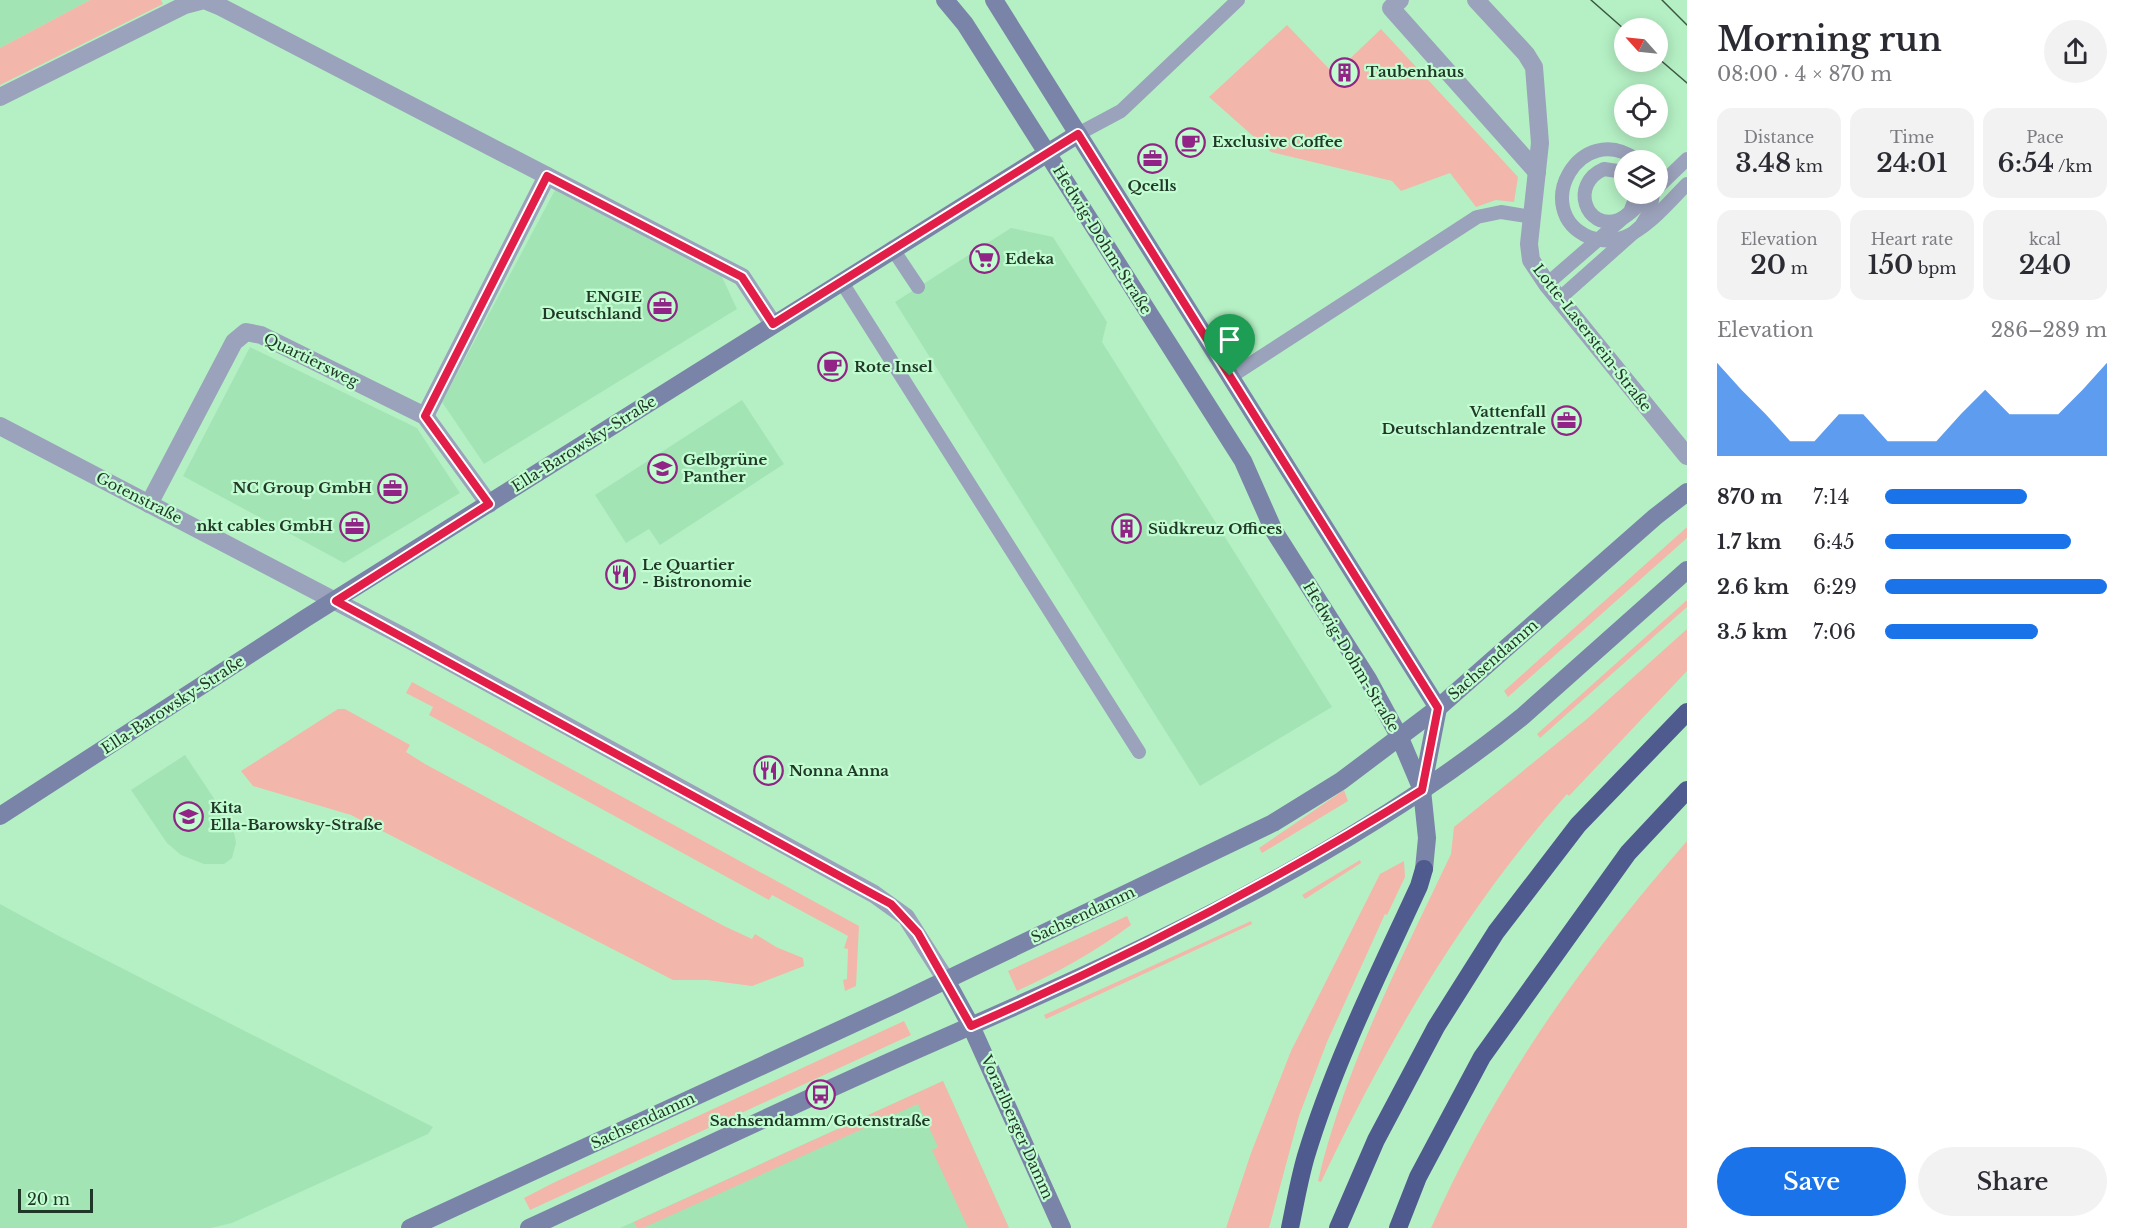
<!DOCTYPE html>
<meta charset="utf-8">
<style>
body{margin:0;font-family:"Libre Baskerville",serif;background:#f2f2f3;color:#2b2b33;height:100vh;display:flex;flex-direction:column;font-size:22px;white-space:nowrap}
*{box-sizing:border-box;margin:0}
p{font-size:20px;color:#7c7c81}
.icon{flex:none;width:33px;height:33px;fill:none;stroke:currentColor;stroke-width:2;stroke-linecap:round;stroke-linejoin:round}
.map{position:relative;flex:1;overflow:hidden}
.drawer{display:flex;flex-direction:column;background:#fff;width:450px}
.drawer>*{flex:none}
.needle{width:39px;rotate:297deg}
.fabs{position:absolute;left:1614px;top:18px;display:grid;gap:12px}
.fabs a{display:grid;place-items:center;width:54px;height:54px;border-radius:50%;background:#fff;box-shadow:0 3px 15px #0003;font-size:30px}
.scale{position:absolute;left:18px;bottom:15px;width:75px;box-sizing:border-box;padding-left:6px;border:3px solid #1f3726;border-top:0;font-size:16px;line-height:21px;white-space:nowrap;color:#1f3726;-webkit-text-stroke:4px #c2fdd1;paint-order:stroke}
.pin{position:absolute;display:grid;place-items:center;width:51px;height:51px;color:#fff;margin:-62px -26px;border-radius:50% 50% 50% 0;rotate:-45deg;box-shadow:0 0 6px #0007}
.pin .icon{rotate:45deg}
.round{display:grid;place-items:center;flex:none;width:63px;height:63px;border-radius:32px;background:#f2f2f3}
.summary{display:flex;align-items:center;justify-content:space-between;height:102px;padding:0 30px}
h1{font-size:33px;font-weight:600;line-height:45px}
.stats{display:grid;grid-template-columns:repeat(3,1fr);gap:9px;height:102px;padding:6px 30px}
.stats div{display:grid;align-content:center;border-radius:15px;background:#f2f2f3;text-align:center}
.stats b{font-size:26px;font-weight:600}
.stats small{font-size:16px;font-weight:400}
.stats p{font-size:16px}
.chart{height:168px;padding:12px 30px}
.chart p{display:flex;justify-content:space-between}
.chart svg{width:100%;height:108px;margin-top:6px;fill:#1a73e8;opacity:.7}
.cta{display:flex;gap:12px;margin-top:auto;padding:12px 30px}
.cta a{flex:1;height:69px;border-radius:36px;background:#1a73e8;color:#fff;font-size:24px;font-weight:600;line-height:69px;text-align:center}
.cta a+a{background:#f2f2f3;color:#2b2b33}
ul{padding:0 30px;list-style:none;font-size:20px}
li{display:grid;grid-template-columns:96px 72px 1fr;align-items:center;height:45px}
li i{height:15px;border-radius:8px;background:#1a73e8}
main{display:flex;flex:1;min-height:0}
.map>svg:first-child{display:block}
.built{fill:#a3e4b5}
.green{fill:#f2b7aa}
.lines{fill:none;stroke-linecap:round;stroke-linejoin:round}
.lane{stroke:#9ba2bb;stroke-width:14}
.street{stroke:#9ba2bb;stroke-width:18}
.secondary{stroke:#7a84a9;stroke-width:18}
.highway{stroke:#4f5b8f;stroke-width:18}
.tram{stroke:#3a5842;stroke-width:1.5}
.lane-bridge{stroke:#9ba2bb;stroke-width:14}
.route-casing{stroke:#fff;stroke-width:12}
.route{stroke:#e11d48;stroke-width:8}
.labels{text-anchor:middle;stroke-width:4.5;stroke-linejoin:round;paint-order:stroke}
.poi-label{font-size:15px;font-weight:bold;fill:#1f3726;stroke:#c2fdd1;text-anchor:start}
.street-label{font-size:15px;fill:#1f3726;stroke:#c2fdd1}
</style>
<main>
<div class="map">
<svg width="1687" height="1228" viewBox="0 0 1687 1228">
<rect width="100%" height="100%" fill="#b5f0c4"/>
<g class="built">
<polygon points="0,0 90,0 0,48"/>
<polygon points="555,190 722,277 737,309 484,464 442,402"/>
<polygon points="1011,228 1053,237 1107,322 1102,342 1332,707 1200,786 895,302"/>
<polygon points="250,347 417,428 460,493 344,563 183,476"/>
<polygon points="742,400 784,464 660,545 649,529 626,543 595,495"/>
<polygon points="185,755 233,827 236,843 232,858 224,864 204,864 181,855 167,843 131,790"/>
<polygon points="0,904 55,934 433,1127 428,1134 232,1223 211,1228 0,1228"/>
<polygon points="943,1081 1009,1228 620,1228"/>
</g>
<g class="green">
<polygon points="90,0 161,0 163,4 0,85 0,48"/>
<polygon points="1287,25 1334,74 1381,29 1518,177 1514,202 1496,200 1476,207 1450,173 1401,191 1392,181 1271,152 1209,97"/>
<polygon points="1687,527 1687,538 1508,697 1504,691"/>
<polygon points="1687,600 1687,607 1540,738 1537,734"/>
<path d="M1687,629V671L1569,796L1567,794C1463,911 1388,1041 1321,1182L1318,1181C1345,1066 1401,960 1451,854L1454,827L1588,718Z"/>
<polygon points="412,682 859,926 856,986 845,991 843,980 847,979 848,949 844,948 848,936 772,895 769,900 429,715 433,707 406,693"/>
<polygon points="338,709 345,709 410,745 406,752 425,764 724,926 752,939 755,934 776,947 803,958 804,966 752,986 707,980 673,980 351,815 253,786 241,771"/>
<polygon points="1344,790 1348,801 1262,853 1259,848"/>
<path d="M1687,841V1228H1431C1495,1084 1584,959 1687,841Z"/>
<polygon points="1360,860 1361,863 1305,899 1302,895"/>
<polygon points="1404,861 1405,877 1387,915 1385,914 1327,1042 1299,1116 1269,1228 1226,1228 1251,1153 1291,1051 1380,874"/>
<path d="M1127,916L1131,925C1095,952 1058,972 1017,991L1008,971Z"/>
<polygon points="1251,921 1252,924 1046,1019 1044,1015"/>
<polygon points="904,1021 911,1035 530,1210 524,1198 553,1183"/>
<polygon points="943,1081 1009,1228 968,1228 932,1150 938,1147 918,1104 643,1228 637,1228 634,1222"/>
</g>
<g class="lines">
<g class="lane">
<polyline points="1078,134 1121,111 1238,0"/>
<polyline points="1658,187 1687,159"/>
<polyline points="892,248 918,287"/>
<polyline points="841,281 1139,752"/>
<polyline points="1547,284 1630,212 1637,194"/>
<polyline points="1559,299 1641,226 1650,211 1653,194"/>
<polyline points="1230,377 1477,217 1501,212 1532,217"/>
</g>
<g class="street">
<polyline points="1400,0 1391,8 1537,172"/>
<polyline points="1476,0 1526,54 1534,67 1540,143 1529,244 1531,260 1547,284 1687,456"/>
<polyline points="0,97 185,5 204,0 221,7 742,277 773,324"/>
<polyline points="425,416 547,176"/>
<polyline points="0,426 406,638 874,894 906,917 946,980"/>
<polyline points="149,504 234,342 246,332 261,335 425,416 489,504"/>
</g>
<g class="secondary">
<polyline points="945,0 965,24 1243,461 1274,531 1368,679 1400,738 1422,790 1427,838 1424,869"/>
<polyline points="994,0 1438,708 1422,790"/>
<polyline points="0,816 306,618 1078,134"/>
<polyline points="946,980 971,1026 1062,1228"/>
<polyline points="410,1228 896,1004 1273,823 1341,781 1438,708 1655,517 1687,492"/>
<path d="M529,1228C660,1168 791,1105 923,1047C1131,956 1345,860 1523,716L1687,570"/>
</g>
<g class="highway">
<path d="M1290,1228C1295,1204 1299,1180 1306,1156C1334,1063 1378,975 1419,886L1424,869"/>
<polyline points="1338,1228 1376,1140 1436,1027 1496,932 1578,825 1687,712"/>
<polyline points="1398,1228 1418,1177 1482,1057 1628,853 1687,790"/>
</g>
<g class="tram">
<polyline points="1591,0 1624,29"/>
<polyline points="1662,0 1687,25"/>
<polyline points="1658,58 1687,83"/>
</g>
<g class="lane-bridge">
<path d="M1637,160C1580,118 1529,211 1589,237C1600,241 1613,242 1625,237C1649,227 1669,202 1687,184"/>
<path d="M1624,172L1604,169C1569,184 1586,231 1618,220C1630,216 1641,202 1650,194"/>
</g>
</g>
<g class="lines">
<defs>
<path id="route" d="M1078,134L1438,708L1422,790C1278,880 1127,958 971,1026L918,933L891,904L336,601L489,504L425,416L547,176L742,277L773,324Z"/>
</defs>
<use href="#route" class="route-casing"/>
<use href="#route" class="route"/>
</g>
<defs>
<symbol id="building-ring" viewBox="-11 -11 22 22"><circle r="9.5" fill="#c2fdd1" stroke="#912486" stroke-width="1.5"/><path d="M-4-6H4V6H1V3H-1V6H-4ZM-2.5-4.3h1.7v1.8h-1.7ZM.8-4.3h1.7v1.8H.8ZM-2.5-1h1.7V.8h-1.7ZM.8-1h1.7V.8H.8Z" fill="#912486"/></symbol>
<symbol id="cafe-ring" viewBox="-11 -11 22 22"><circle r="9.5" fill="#c2fdd1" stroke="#912486" stroke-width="1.5"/><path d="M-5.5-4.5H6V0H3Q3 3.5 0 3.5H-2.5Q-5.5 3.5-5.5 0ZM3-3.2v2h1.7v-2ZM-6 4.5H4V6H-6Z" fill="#912486"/></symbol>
<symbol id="office-ring" viewBox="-11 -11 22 22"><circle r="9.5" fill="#c2fdd1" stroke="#912486" stroke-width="1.5"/><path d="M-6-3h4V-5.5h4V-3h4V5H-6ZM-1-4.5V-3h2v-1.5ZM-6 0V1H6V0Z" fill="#912486"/></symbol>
<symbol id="supermarket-ring" viewBox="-11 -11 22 22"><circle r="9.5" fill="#c2fdd1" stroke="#912486" stroke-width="1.5"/><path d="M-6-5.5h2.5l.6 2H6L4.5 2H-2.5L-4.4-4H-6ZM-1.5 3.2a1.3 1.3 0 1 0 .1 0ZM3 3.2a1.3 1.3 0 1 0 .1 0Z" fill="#912486"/></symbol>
<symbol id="school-ring" viewBox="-11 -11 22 22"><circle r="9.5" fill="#c2fdd1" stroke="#912486" stroke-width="1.5"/><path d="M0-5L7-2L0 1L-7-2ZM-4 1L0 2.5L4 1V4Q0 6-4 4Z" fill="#912486"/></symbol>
<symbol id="restaurant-ring" viewBox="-11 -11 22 22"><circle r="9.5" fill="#c2fdd1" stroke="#912486" stroke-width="1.5"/><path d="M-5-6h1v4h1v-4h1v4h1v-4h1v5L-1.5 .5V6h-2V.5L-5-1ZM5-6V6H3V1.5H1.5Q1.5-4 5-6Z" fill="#912486"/></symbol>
<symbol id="bus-ring" viewBox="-11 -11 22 22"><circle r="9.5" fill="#c2fdd1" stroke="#912486" stroke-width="1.5"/><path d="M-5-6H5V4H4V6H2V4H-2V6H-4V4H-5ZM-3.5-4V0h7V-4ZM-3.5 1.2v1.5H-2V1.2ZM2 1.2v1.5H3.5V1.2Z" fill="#912486"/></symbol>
</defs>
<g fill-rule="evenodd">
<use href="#building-ring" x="1328" y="56" width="33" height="33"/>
<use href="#cafe-ring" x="1174" y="126" width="33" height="33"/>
<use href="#office-ring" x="1136" y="142" width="33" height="33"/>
<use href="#supermarket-ring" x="968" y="242" width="33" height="33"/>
<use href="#office-ring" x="646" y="290" width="33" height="33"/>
<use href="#cafe-ring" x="816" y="350" width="33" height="33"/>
<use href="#office-ring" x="1550" y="404" width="33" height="33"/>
<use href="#school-ring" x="646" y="452" width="33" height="33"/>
<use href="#office-ring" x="376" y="472" width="33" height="33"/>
<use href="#office-ring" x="338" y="510" width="33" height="33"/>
<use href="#building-ring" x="1110" y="512" width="33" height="33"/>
<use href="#restaurant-ring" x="604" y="558" width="33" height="33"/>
<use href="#restaurant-ring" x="752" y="754" width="33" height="33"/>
<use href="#school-ring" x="172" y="800" width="33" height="33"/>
<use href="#bus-ring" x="804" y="1078" width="33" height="33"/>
</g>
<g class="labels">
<g class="poi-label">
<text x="1366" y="77">Taubenhaus</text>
<text x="1212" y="147">Exclusive Coffee</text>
<text x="1152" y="191" text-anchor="middle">Qcells</text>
<text x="1005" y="264">Edeka</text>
<text x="642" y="302" text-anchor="end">ENGIE<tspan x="642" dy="17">Deutschland</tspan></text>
<text x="854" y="372">Rote Insel</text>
<text x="1546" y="417" text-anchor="end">Vattenfall<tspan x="1546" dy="17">Deutschlandzentrale</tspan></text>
<text x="683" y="465">Gelbgrüne<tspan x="683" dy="17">Panther</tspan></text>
<text x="372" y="493" text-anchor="end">NC Group GmbH</text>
<text x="333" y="531" text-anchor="end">nkt cables GmbH</text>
<text x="1148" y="534">Südkreuz Offices</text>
<text x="642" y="570">Le Quartier<tspan x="642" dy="17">- Bistronomie</tspan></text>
<text x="789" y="776">Nonna Anna</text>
<text x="210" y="813">Kita<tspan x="210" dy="17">Ella-Barowsky-Straße</tspan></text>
<text x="820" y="1126" text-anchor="middle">Sachsendamm/Gotenstraße</text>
</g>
<g class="street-label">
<text transform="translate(1102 240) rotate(58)" y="5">Hedwig-Dohm-Straße</text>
<text transform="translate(1592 338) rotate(52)" y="5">Lotte-Laserstein-Straße</text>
<text transform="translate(311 360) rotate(26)" y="5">Quartiersweg</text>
<text transform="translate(584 444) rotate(-32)" y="5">Ella-Barowsky-Straße</text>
<text transform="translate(139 498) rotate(27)" y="5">Gotenstraße</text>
<text transform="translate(1351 657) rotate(59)" y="5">Hedwig-Dohm-Straße</text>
<text transform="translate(1493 660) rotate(-41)" y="5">Sachsendamm</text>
<text transform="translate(173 705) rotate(-33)" y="5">Ella-Barowsky-Straße</text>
<text transform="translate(1083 915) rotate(-25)" y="5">Sachsendamm</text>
<text transform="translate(643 1121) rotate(-25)" y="5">Sachsendamm</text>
<text transform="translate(1017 1127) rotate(66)" y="5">Vorarlberger Damm</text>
</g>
</g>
</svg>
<div class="fabs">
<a><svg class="needle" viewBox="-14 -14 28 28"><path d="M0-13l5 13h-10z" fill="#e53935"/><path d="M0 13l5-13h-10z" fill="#7c7c81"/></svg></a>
<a><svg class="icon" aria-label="locate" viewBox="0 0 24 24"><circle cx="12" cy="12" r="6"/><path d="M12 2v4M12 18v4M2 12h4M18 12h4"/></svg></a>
<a><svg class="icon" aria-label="layers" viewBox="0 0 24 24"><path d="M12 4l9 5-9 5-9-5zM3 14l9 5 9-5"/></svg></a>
</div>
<div class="scale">20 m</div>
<div class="pin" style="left:1230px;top:376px;background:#1e9e55"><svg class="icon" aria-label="arrive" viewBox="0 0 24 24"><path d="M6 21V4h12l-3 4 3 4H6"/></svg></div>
</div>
<section class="drawer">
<div class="summary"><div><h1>Morning run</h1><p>08:00 · 4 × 870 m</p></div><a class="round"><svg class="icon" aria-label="share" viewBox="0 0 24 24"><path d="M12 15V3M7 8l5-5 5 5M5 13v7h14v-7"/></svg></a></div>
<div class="stats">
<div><p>Distance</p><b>3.48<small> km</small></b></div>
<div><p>Time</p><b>24:01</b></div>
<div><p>Pace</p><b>6:54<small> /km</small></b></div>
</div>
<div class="stats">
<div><p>Elevation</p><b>20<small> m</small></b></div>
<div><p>Heart rate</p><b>150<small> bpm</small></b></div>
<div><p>kcal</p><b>240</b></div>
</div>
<div class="chart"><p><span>Elevation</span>286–289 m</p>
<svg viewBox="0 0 160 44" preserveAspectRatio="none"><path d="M0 44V6L10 17L20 27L30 38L40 38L50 27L60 27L70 38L80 38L90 38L100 27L110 17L120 27L130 27L140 27L150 17L160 6V44z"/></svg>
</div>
<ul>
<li><b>870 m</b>7:14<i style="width:64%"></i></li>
<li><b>1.7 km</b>6:45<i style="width:84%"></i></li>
<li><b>2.6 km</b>6:29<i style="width:100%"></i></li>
<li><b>3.5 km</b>7:06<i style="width:69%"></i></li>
</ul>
<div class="cta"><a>Save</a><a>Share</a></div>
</section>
</main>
